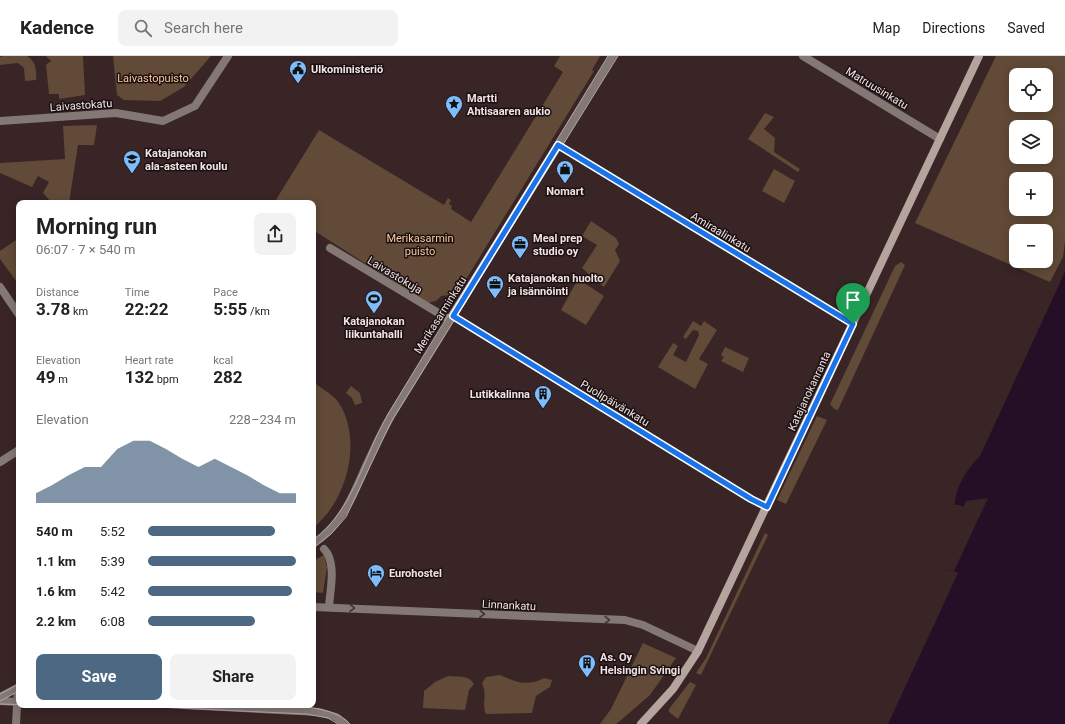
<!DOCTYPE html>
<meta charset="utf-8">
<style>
body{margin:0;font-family:Roboto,sans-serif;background:#f2f2f2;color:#222;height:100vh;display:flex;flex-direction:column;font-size:15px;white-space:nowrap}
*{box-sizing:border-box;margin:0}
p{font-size:13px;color:#767676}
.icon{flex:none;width:22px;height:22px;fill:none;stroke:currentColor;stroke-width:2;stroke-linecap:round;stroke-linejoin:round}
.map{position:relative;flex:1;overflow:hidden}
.details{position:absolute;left:16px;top:144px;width:300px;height:508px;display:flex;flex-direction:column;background:#fff;border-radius:8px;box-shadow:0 2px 10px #0003}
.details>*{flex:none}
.tools{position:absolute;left:1009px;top:12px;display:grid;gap:8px}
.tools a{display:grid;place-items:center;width:44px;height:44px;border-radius:8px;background:#fff;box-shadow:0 2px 10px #0003;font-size:20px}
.pin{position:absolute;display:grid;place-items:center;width:34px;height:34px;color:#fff;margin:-41px -17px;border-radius:50% 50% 50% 0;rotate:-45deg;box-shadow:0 0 4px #0007}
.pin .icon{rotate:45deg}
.round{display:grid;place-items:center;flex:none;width:42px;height:42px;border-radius:8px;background:#f2f2f2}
.overview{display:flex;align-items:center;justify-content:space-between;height:68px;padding:0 20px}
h1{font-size:22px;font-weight:700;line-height:30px}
.metrics{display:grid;grid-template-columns:repeat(3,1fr);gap:6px;height:68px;padding:4px 20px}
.metrics div{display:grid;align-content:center}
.metrics b{font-size:17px;font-weight:700}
.metrics small{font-size:11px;font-weight:400}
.metrics p{font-size:11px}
.chart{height:112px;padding:8px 20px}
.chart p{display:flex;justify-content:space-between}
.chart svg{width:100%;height:72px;margin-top:4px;fill:#4c6883;opacity:.7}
.button{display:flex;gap:8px;margin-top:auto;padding:8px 20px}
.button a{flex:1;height:46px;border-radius:8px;background:#4c6883;color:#fff;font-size:16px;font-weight:700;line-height:46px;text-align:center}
.button a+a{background:#f2f2f2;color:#222}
ul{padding:0 20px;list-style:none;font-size:13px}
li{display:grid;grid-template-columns:64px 48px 1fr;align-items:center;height:30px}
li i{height:10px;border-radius:5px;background:#4c6883}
header{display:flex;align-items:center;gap:24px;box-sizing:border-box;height:56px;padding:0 20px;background:#fff;border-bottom:1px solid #e0e0e0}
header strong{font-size:19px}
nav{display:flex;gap:22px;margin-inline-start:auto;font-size:14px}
.search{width:280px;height:36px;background:#f2f2f2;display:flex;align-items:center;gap:10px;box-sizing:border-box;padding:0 14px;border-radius:8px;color:#767676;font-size:15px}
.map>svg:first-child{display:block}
.green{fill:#614a37;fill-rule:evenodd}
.water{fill:#240f26}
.pier{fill:#392426}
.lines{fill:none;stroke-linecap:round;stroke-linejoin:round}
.street{stroke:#837874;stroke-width:8}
.secondary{stroke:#b5a39e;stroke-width:8}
.tram{stroke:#b7a6a7;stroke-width:1}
.oneway{stroke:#3f3434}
.route-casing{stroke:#fff;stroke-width:8}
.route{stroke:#1a73e8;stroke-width:5}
.labels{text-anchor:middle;stroke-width:3;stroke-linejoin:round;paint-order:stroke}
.poi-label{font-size:11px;font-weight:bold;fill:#f1e2e3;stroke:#1a1011;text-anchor:start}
.park-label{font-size:11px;fill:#fbc89a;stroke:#1a1011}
.street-label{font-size:11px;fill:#f1e2e3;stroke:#1a1011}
</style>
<header>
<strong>Kadence</strong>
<div class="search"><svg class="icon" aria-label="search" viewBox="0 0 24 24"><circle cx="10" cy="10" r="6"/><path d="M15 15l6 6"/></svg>Search here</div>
<nav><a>Map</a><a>Directions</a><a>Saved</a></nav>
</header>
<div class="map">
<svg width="1065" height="668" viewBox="0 0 1065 668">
<rect width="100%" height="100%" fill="#392426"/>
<g class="green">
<path d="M3,0H27C36,6 37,14 36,24L25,25L24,12L18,7L0,9V1Z"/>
<polygon points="46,0 83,0 85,39 59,43 59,38 49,38 46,9 51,5"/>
<polygon points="113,0 211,0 184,31 160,45 124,44 117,39"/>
<polygon points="560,0 600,0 592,14 594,15 457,238 441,240 436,245 427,247 313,174 313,147 274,147 319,74 444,149 448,142 451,144 449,148 452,150 451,153 471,166 563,16 554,10"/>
<path d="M996,0H1065V185L1063,201L1050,226L915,167ZM1016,19H1046V49H1016ZM1016,71H1046V101H1016ZM1016,123H1046V153H1016ZM1016,175H1046V205H1016Z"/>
<polygon points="765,57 774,61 764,73 775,82 774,96 800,113 798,116 748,83"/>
<polygon points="97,69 94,89 78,89 69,147 52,147 43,137 49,126 38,120 32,131 0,117 0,107 65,103 63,70"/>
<polygon points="774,113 795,125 784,147 762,135"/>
<polygon points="591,165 616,182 619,188 615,194 620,205 604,231 582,212 597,189 582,180"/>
<polygon points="19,182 19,229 0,203 0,195"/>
<polygon points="901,206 905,209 838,354 834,353 830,348 833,342 895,210"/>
<polygon points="578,223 604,240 586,269 561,254"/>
<polygon points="693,265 701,270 704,265 717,274 699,303 708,308 695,333 658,311 673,287 678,290 673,299 686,306 699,279 698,275 693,274 686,283 683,281"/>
<polygon points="725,291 749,302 743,316 721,305 724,301 721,299"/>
<path d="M313,326C321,332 334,339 339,347C363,385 347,445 313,472Z"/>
<polygon points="351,330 360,337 362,347 355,349 352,342 346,337"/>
<polygon points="817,360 827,364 786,448 777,444"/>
<polygon points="765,477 768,479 701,619 696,617 706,602"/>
<polygon points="324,499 327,511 323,537 313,536 313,505"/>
<polygon points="643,587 676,602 650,639 620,665 616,668 600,668 611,653"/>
<path d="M500,619C516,626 528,631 544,622L552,624L550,631L536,640L532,657L486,658C481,647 488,641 482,627L486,621Z"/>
<path d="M448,620C458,621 469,619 474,628L469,634L465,654L423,652L424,635L435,626Z"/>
<polygon points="690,626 696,629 678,663 669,656 669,653"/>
</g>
<path class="water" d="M1065,216V668H888L958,517L949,513L948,516L944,514L945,511L938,508L964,451L959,449H955C955,431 968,412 980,400Z"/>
<polygon class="pier" points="988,442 954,515 949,513 948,516 944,514 945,511 938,508 966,445"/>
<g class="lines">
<g class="street">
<polyline points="803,0 940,83"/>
<polyline points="0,65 116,57 163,65 195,50 228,0"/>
<polyline points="558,89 853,268"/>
<polyline points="330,192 450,264"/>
<polyline points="0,231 19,259"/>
<polyline points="453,260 751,443 767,451"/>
<polyline points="0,406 19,394"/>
<path d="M313,488C342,469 353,440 366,410C374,392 382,376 391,360L613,0"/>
<path d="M324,493C337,506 330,534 329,551"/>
<polyline points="313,551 625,564 643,569 698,595"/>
<polyline points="0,641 19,631"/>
<polyline points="0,645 19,646"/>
<polyline points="183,649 319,656 336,661 345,668"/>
<polyline points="16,668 18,632"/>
</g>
<polyline class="secondary" points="641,668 673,633 698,595 979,0"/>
<g class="tram">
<path d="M313,484C354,454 363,401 388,358C460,238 536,120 608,0"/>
<polyline points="313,492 331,478 346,461 391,366 618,0"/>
<polyline points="0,638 19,628"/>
<polyline points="0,645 19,635"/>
<polyline points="0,648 32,649"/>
<polyline points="113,649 306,658 328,662 338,668"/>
<path d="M249,649C277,650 331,646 350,668"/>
</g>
</g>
<defs><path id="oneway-chevron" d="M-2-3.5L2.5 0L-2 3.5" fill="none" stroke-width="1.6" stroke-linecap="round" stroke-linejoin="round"/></defs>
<g class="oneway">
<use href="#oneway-chevron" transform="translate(352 552) rotate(2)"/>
<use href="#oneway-chevron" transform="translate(482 558) rotate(3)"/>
<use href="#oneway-chevron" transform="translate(607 564) rotate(2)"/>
</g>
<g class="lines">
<defs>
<polygon id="route" points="558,89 853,268 767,451 751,443 453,260"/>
</defs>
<use href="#route" class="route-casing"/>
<use href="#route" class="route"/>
</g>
<defs>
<symbol id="civic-pin" viewBox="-11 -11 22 30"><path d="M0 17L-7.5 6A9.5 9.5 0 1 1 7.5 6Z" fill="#7fbdfa" stroke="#1a1011"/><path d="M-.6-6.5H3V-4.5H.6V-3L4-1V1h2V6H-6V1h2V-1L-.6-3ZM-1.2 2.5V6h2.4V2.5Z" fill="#111"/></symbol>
<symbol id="sight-pin" viewBox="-11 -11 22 30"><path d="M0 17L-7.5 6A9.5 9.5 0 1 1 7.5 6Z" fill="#7fbdfa" stroke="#1a1011"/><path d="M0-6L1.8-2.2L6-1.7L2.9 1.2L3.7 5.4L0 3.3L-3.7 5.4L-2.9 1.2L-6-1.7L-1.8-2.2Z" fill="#111"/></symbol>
<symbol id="school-pin" viewBox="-11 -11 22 30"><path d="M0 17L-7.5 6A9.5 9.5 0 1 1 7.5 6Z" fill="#7fbdfa" stroke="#1a1011"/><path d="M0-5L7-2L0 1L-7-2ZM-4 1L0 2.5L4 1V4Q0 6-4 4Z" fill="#111"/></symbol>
<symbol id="shop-pin" viewBox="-11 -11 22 30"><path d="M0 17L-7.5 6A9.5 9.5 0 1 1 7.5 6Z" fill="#7fbdfa" stroke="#1a1011"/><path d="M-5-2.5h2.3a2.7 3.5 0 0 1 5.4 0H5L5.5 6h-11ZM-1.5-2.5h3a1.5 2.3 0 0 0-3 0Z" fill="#111"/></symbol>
<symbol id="office-pin" viewBox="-11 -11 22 30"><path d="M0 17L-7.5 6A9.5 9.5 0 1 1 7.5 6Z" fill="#7fbdfa" stroke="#1a1011"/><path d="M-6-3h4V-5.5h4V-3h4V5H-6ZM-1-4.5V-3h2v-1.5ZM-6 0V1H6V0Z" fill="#111"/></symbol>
<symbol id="stadium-pin" viewBox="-11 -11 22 30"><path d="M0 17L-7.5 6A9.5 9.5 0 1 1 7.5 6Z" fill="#7fbdfa" stroke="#1a1011"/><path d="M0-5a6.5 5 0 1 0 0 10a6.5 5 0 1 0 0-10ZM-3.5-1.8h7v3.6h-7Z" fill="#111"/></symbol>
<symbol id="building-pin" viewBox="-11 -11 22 30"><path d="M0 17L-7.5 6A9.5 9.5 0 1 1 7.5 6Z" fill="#7fbdfa" stroke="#1a1011"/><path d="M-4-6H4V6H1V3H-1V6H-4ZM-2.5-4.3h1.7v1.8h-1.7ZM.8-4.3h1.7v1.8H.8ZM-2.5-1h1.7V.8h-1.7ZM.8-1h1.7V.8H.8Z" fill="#111"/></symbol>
<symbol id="hotel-pin" viewBox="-11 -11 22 30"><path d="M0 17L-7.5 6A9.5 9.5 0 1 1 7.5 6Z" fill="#7fbdfa" stroke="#1a1011"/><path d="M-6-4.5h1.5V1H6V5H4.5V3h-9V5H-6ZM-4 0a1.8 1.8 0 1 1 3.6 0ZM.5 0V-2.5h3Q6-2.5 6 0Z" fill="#111"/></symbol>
</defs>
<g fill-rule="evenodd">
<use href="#civic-pin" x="288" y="3" width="20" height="27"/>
<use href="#sight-pin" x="444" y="38" width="20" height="27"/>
<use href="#school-pin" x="122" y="93" width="20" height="27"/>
<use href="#shop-pin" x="555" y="103" width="20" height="27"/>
<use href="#office-pin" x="510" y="178" width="20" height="27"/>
<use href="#office-pin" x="485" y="218" width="20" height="27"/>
<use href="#stadium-pin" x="364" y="233" width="20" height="27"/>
<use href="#building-pin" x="533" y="328" width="20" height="27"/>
<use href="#hotel-pin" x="366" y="507" width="20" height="27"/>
<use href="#building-pin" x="577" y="597" width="20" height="27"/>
</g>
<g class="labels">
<g class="poi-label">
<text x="311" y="17">Ulkoministeriö</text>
<text x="467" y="46">Martti<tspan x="467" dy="13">Ahtisaaren aukio</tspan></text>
<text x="145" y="101">Katajanokan<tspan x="145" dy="13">ala-asteen koulu</tspan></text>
<text x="565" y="139" text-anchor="middle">Nomart</text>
<text x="533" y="186">Meal prep<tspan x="533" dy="13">studio oy</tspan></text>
<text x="508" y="226">Katajanokan huolto<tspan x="508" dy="13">ja isännöinti</tspan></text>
<text x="374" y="269" text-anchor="middle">Katajanokan<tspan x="374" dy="13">liikuntahalli</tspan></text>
<text x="530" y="342" text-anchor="end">Lutikkalinna</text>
<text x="389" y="521">Eurohostel</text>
<text x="600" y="605">As. Oy<tspan x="600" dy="13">Helsingin Svingi</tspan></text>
</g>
<g class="park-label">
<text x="153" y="26">Laivastopuisto</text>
<text x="420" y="186">Merikasarmin<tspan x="420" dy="13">puisto</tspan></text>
</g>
<g class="street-label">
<text transform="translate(877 32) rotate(31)" y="4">Matruusinkatu</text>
<text transform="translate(81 49) rotate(-4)" y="4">Laivastokatu</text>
<text transform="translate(721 176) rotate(31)" y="4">Amiraalinkatu</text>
<text transform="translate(395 219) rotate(31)" y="4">Laivastokuja</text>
<text transform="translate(440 259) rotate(-58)" y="4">Merikasarminkatu</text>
<text transform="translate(809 335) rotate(-65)" y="4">Katajanokanranta</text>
<text transform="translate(615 347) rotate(31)" y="4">Puolipäivänkatu</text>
<text transform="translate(509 549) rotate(3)" y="4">Linnankatu</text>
</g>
</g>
</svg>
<div class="tools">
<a><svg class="icon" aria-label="locate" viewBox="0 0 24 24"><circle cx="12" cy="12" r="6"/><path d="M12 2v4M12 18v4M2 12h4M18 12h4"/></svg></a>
<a><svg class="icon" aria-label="layers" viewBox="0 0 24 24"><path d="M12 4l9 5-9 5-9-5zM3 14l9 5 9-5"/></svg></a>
<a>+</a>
<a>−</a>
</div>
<div class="pin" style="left:853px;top:268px;background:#1e9e55"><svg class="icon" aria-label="arrive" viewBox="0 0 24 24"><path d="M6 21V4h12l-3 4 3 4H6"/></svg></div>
<section class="details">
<div class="overview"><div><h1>Morning run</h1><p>06:07 · 7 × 540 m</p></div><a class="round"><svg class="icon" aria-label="share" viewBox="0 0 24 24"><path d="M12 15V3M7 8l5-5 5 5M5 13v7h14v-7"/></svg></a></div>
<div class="metrics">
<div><p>Distance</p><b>3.78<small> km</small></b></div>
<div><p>Time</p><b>22:22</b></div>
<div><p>Pace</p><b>5:55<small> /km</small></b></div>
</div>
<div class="metrics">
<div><p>Elevation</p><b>49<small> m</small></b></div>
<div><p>Heart rate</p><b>132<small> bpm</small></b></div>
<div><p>kcal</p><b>282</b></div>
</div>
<div class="chart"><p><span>Elevation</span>228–234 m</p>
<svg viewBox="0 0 160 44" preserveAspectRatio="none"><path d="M0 44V38L10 33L20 27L30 22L40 22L50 11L60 6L70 6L80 11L90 17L100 22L110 17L120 22L130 27L140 33L150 38L160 38V44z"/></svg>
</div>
<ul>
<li><b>540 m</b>5:52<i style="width:86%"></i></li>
<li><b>1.1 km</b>5:39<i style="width:100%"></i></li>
<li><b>1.6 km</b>5:42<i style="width:97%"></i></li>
<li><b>2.2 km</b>6:08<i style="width:72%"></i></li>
</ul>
<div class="button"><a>Save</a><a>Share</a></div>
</section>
</div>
